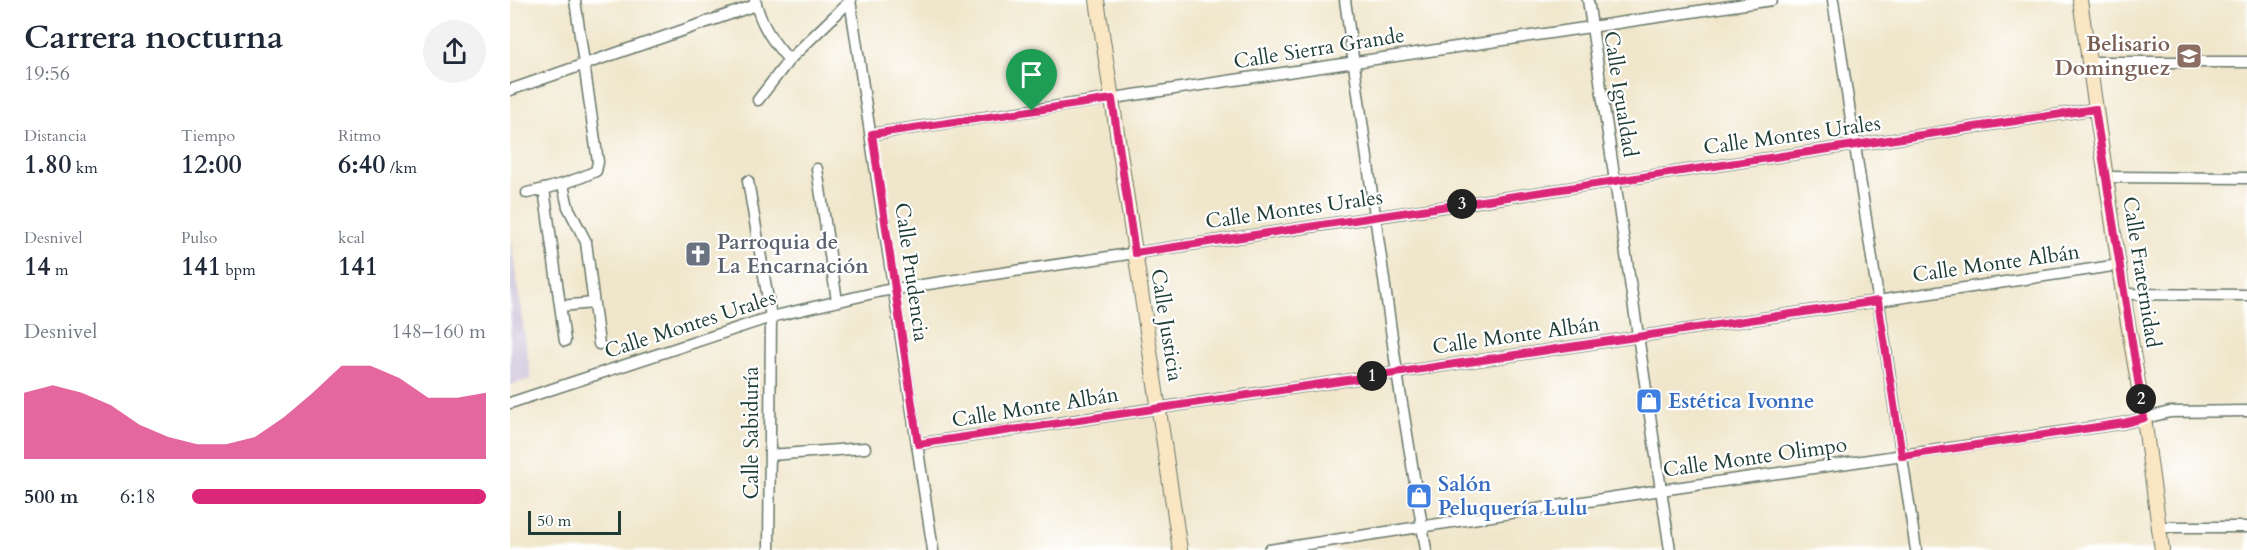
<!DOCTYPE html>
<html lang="es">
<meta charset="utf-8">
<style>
body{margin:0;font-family:Cardo,serif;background:#f2f2f3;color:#1f2937;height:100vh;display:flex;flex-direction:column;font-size:22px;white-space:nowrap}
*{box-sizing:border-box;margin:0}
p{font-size:20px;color:#747a83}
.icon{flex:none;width:33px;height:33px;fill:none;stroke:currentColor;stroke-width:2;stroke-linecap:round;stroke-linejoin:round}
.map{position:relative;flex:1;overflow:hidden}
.details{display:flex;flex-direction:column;background:#fff;width:510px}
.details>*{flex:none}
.scale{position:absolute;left:18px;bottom:15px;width:93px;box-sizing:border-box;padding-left:6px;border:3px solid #1f3d34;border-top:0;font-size:16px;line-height:21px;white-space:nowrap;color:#1f3d34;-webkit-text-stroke:4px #fff;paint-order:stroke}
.pin{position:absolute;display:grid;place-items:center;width:51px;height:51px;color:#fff;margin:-62px -26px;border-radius:50% 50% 50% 0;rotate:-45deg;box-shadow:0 0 6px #0007}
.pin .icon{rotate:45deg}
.km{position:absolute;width:30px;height:30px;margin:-15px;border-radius:50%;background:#222;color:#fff;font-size:16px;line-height:30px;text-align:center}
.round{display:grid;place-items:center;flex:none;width:63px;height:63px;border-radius:32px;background:#f2f2f3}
.headline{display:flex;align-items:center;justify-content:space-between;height:102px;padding:0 24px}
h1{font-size:33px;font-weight:800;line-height:45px}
.figures{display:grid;grid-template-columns:repeat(3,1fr);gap:9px;height:102px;padding:6px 24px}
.figures div{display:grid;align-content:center}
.figures b{font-size:26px;font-weight:800}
.figures small{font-size:16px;font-weight:400}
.figures p{font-size:16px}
.chart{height:168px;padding:12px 24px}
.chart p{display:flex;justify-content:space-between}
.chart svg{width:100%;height:108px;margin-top:6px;fill:#db2777;opacity:.7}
ul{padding:0 24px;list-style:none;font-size:20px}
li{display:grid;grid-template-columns:96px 72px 1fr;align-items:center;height:45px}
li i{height:15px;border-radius:8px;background:#db2777}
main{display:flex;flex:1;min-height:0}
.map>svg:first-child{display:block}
.industrial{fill:#c9bfd7}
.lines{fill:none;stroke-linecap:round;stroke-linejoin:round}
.street-casing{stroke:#687869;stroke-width:13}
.secondary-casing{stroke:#687869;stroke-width:16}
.street{stroke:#fff;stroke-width:10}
.secondary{stroke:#fbe6c4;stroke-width:14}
.route-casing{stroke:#fff;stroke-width:12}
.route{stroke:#db2777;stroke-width:8}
.labels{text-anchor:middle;stroke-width:4.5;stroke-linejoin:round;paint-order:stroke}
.education-label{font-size:21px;font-weight:bold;fill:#785e54;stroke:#fff;text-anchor:end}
.street-label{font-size:21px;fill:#1f3d34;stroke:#fff}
.worship-label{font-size:21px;font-weight:bold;fill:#5b616d;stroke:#fff;text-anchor:start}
.shop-label{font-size:21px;font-weight:bold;fill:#366cbe;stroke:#fff;text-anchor:start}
</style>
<main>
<section class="details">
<div class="headline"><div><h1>Carrera nocturna</h1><p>19:56</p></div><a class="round"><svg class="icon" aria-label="share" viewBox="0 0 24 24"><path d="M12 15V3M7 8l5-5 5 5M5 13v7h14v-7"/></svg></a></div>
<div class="figures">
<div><p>Distancia</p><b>1.80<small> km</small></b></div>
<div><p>Tiempo</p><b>12:00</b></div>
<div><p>Ritmo</p><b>6:40<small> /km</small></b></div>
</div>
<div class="figures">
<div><p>Desnivel</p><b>14<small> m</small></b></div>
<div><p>Pulso</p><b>141<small> bpm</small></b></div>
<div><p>kcal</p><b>141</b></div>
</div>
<div class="chart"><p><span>Desnivel</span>148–160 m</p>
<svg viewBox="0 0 160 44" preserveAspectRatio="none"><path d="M0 44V17L10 14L20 17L30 22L40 30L50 35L60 38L70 38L80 35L90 27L100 17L110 6L120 6L130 11L140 19L150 19L160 17V44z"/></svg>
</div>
<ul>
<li><b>500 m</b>6:18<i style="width:100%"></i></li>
</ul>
</section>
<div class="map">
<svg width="1737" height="550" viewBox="0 0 1737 550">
<rect width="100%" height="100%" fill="#fff"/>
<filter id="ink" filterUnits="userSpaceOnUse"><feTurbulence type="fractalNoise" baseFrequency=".0167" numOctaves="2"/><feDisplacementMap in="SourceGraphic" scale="12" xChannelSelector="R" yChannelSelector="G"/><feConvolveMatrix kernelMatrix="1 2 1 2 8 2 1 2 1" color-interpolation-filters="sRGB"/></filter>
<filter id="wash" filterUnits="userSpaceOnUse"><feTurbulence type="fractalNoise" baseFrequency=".008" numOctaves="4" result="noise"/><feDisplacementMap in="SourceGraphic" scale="24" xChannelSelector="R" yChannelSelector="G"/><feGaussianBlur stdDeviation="1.35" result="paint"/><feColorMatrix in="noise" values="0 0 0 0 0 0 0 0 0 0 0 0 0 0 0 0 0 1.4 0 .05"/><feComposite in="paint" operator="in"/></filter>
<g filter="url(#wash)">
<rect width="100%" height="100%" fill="#f0e6cb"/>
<polygon class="industrial" points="0,235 21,379 0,385"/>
</g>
<g filter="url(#ink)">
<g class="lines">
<defs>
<g id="street">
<path d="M245,0C251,25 262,41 279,60"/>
<polyline points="340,0 423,550"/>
<polyline points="835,0 887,373 916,550"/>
<polyline points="1078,0 1160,550"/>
<polyline points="1323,0 1406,550"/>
<polyline points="1579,62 1737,62"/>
<polyline points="0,90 246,5"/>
<polyline points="248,100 279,60 341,0"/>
<polyline points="362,134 1262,0"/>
<polyline points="307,169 327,301"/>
<polyline points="1596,177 1737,178"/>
<polyline points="238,181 261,317 259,550"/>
<polyline points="53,185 58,207 76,242 89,344"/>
<polyline points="34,189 55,341"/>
<path d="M17,193C41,188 63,182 86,171L88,162L65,0"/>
<polyline points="1613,294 1737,295"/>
<polyline points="51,306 83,303"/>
<polyline points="0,403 261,317 372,291 1585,109"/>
<polyline points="408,444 1609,265"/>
<polyline points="260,455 355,448"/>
<polyline points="1648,527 1737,527"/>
<polyline points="759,550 1151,490 1614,423 1660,412 1737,411"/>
</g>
<g id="secondary">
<polyline points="587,0 670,550"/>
<polyline points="1570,0 1613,294 1634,418 1652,550"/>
</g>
</defs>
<use href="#street" class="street-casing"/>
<use href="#secondary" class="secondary-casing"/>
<use href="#street" class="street"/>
<use href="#secondary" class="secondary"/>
</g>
</g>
<g class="lines" filter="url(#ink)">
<defs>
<polygon id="route" points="602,99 625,253 1585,109 1634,418 1614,423 1392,456 1368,301 408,444 362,134"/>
</defs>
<use href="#route" class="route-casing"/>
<use href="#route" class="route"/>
</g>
<defs>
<symbol id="school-square" viewBox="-11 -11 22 22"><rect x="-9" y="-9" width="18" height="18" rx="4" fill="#8d6e63" stroke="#fff"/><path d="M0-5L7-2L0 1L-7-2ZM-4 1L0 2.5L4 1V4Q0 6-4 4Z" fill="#fff"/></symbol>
<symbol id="church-square" viewBox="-11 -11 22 22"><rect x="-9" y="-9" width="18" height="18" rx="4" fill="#6b7280" stroke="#fff"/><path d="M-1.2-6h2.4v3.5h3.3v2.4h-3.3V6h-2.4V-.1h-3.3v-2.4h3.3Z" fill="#fff"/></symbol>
<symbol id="shop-square" viewBox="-11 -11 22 22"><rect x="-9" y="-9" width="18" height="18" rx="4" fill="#3f7fe0" stroke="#fff"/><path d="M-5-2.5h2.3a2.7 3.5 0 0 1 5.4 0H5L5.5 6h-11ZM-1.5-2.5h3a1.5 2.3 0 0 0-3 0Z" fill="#fff"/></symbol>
</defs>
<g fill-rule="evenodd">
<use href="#school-square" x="1664" y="41" width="30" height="30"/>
<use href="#church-square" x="173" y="239" width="30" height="30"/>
<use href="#shop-square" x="1124" y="386" width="30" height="30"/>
<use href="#shop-square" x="894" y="481" width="30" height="30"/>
</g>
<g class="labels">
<g class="education-label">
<text x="1660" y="51">Belisario<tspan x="1660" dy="24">Dominguez</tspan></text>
</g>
<g class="street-label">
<text transform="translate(809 48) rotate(-9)" y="7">Calle Sierra Grande</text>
<text transform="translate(1111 94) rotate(81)" y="7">Calle Igualdad</text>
<text transform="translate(1282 135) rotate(-8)" y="7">Calle Montes Urales</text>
<text transform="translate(784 209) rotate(-8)" y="7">Calle Montes Urales</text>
<text transform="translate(1486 263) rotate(-8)" y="7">Calle Monte Albán</text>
<text transform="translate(402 272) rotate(82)" y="7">Calle Prudencia</text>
<text transform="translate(1632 272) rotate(81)" y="7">Calle Fraternidad</text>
<text transform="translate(180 324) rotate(-18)" y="7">Calle Montes Urales</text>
<text transform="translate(657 325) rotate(81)" y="7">Calle Justicia</text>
<text transform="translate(1006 335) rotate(-8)" y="7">Calle Monte Albán</text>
<text transform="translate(525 407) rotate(-9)" y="7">Calle Monte Albán</text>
<text transform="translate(241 433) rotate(-90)" y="7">Calle Sabiduría</text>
<text transform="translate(1245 457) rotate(-8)" y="7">Calle Monte Olimpo</text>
</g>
<g class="worship-label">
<text x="207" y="249">Parroquia de<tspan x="207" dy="24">La Encarnación</tspan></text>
</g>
<g class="shop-label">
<text x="1158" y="408">Estética Ivonne</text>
<text x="928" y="491">Salón<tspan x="928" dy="24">Peluquería Lulu</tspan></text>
</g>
</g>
</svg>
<div class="scale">50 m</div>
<div class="pin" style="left:522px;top:111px;background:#1e9e55"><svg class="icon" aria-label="arrive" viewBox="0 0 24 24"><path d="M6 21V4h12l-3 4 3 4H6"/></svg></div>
<b class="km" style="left:862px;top:376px">1</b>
<b class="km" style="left:1631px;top:399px">2</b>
<b class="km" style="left:952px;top:204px">3</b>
</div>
</main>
